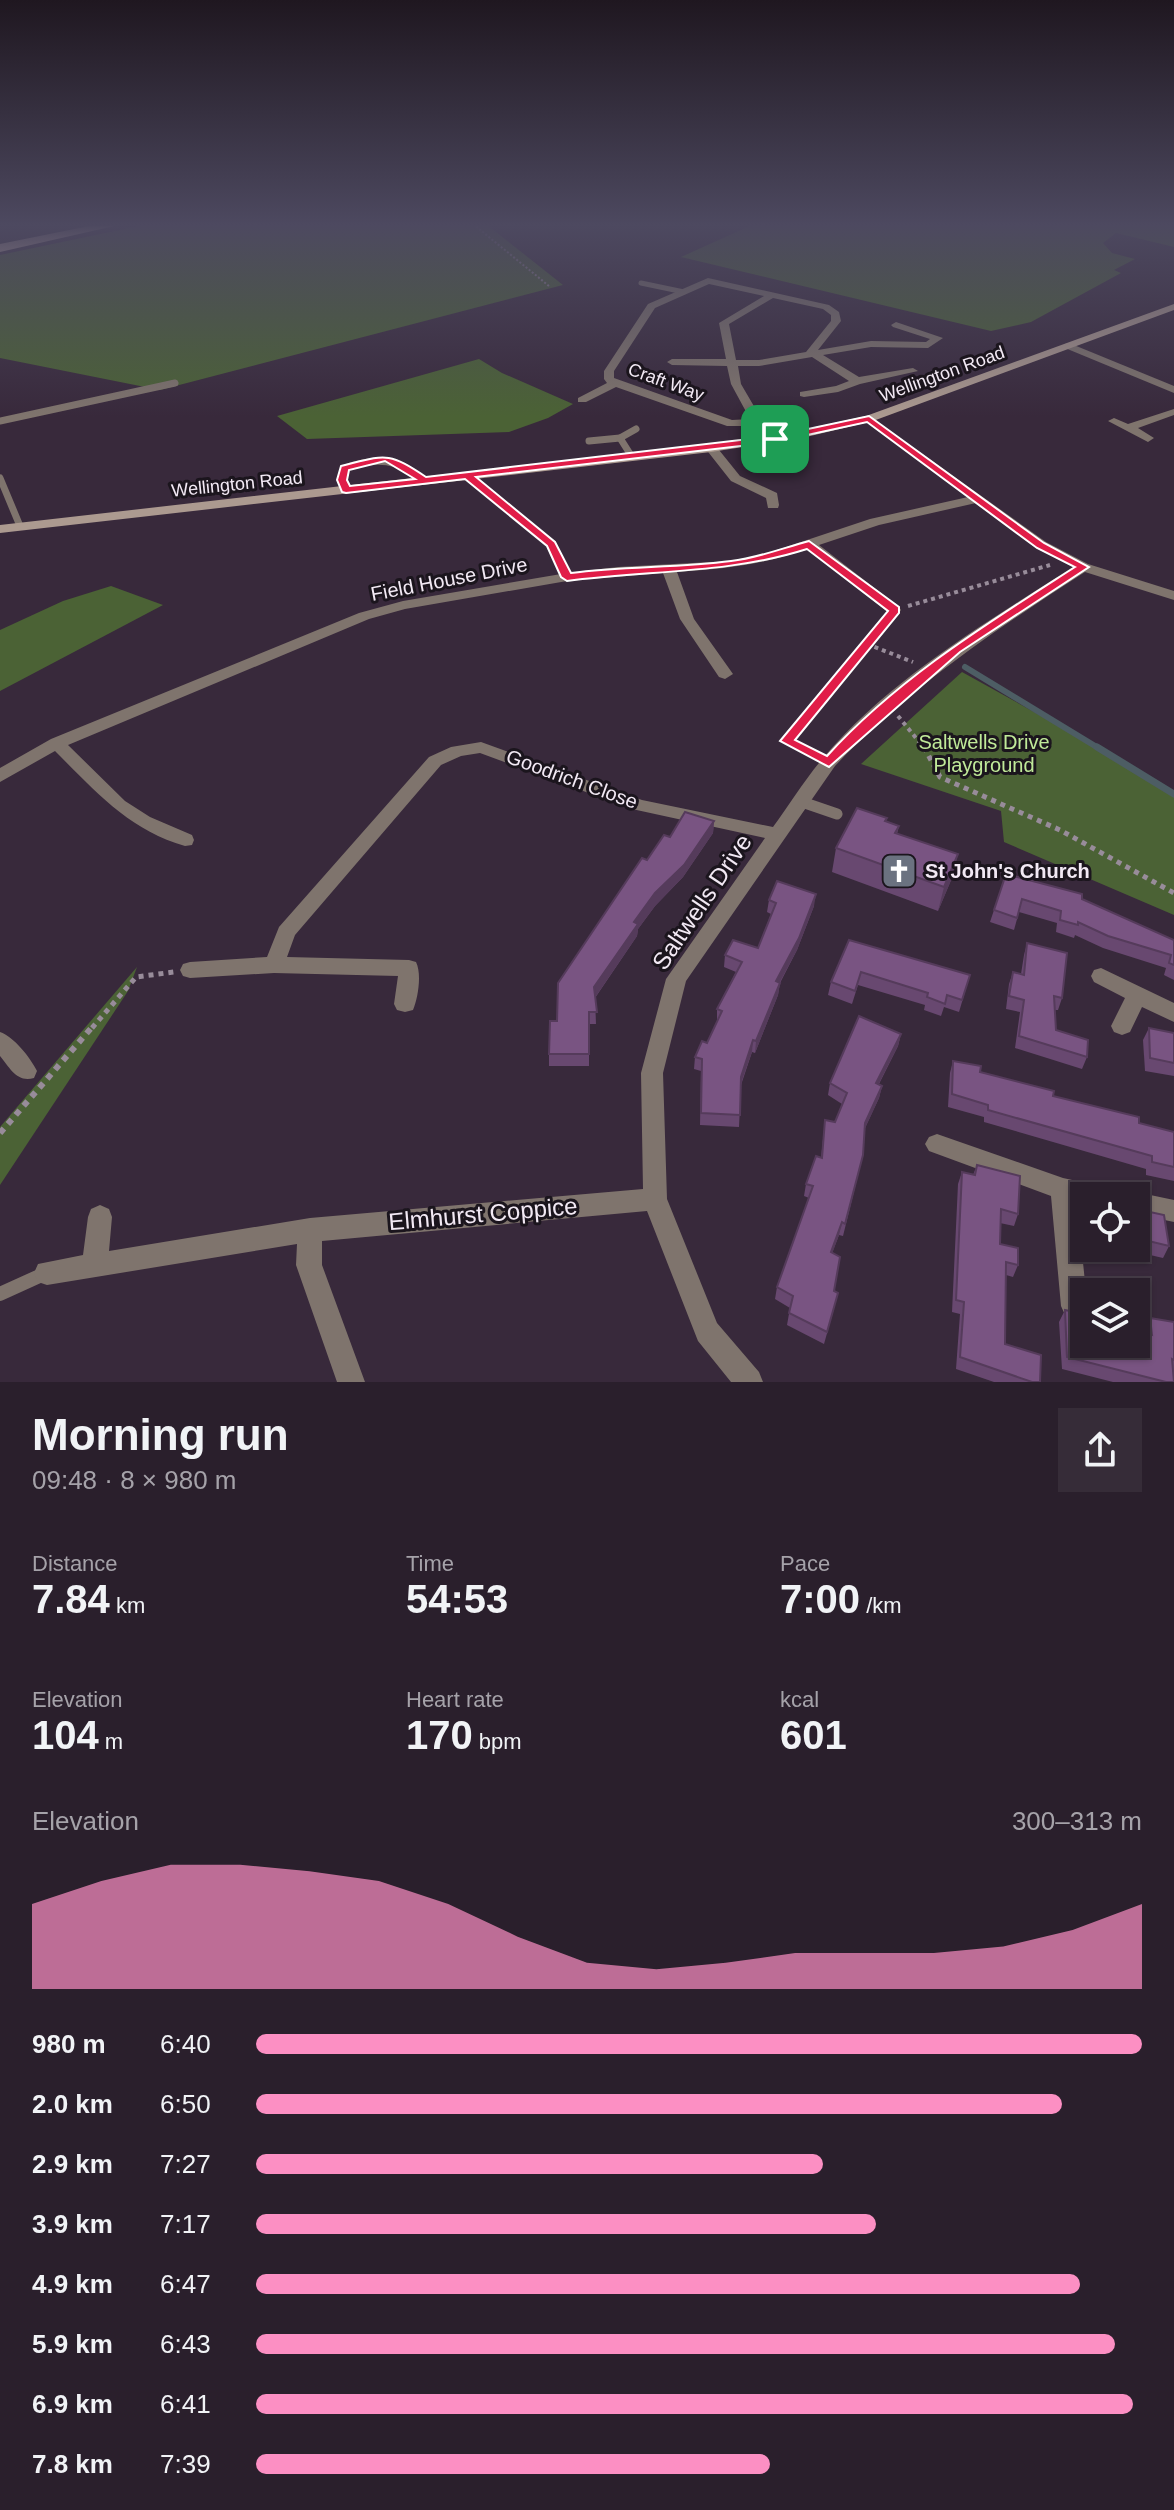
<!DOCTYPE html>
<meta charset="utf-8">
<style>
body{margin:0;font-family:Helvetica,sans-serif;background:#362c38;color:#f1f3f6;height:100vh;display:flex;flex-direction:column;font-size:30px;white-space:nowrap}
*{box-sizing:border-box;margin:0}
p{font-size:26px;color:#a5a2a9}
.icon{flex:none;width:44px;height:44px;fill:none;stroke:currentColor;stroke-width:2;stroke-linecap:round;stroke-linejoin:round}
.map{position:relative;height:1382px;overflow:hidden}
.side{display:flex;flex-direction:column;background:#2a1f2c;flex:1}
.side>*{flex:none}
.fabs{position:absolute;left:1070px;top:1182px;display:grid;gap:16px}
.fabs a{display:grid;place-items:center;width:80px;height:80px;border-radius:0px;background:#2a1f2c;box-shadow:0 2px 6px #0004,0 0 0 2px #463d48;font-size:40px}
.pin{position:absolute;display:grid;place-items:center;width:68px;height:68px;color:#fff;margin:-34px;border-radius:16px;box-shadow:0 4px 12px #0006}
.round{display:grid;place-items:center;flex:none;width:84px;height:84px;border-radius:0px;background:#362c38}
.head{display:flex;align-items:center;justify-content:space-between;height:136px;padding:0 32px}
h1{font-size:44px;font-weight:600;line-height:60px}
.metrics{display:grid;grid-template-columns:repeat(3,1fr);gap:12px;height:136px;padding:8px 32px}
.metrics div{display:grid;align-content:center}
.metrics b{font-size:40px;font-weight:600}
.metrics small{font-size:22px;font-weight:400}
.metrics p{font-size:22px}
.chart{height:224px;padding:16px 32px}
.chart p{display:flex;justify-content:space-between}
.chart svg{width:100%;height:144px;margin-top:8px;fill:#fc8fc3;opacity:.7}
ul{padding:0 32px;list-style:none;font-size:26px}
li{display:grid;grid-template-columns:128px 96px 1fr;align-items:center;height:60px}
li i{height:20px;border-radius:10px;background:#fc8fc3}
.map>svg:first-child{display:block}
.green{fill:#4b6235}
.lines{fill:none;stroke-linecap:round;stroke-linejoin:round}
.stream-far1{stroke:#4d5d64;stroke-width:6}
.stream{stroke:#4d5d64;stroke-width:7}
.path-far4{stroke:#988c9a;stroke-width:2;stroke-dasharray:2 2;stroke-linecap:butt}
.path-far3{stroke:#988c9a;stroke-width:3;stroke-dasharray:3 3;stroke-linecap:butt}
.path-far2{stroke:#988c9a;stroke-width:4;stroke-dasharray:4 4;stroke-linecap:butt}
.path-far1{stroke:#988c9a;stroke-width:5;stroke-dasharray:5 5;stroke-linecap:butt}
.path{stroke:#988c9a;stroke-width:6;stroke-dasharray:6 6;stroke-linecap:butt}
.lane-far3{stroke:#7f746d;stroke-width:5}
.lane-far2{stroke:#7f746d;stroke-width:7}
.lane-far1{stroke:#7f746d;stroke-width:11}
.lane{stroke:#7f746d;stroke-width:14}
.street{fill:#7f746d;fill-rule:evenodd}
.secondary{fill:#ac9a90;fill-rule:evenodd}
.highway{fill:#eed2c2;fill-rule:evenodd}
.wall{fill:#684870}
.shaded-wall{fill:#553b5b}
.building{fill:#795482;stroke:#553b5b;stroke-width:2}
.route{fill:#e11d48;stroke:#fff;stroke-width:2;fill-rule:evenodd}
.labels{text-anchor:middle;stroke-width:6;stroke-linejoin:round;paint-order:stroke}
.far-street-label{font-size:18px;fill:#f2e9f4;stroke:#1b151d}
.street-label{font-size:20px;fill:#f2e9f4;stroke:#1b151d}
.park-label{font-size:20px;fill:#c0ea99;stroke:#1b151d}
.poi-label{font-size:20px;font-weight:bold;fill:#f2e9f4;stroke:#1b151d;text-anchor:start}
.near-street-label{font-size:24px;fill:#f2e9f4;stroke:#1b151d}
</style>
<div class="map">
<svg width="1174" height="1382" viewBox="0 0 1174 1382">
<rect width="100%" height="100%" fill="#38293b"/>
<g class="green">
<polygon points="148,224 486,224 563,285 160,390 0,358 0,255"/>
<polygon points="754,224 1174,224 1174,247 1116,233 1103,243 1112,253 1135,259 1114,270 1121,273 1031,322 991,331 681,257"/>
<polygon points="479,359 502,373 573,404 548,418 509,432 307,439 277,416"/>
<polygon points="111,586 163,605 0,691 0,630 63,601"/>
<polygon points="962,672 1142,772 1174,794 1174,915 1004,842 1001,811 861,764"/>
<polygon points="137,967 128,991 0,1185 0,1127"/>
</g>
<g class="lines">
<polyline class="stream-far1" points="965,667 1100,749"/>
<polyline class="stream" points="1097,747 1174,794"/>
<polyline class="path-far4" points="473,224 549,286"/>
<polyline class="path-far3" points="481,488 534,531"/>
<g class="path-far2">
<polyline points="532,529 551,544 562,567"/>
<polyline points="908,606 1050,565"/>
<polyline points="867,644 913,662"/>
<polyline points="898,716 925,749"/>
<polyline points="803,749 786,741 885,621"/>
</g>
<g class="path-far1">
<polyline points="799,747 815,755"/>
<polyline points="924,747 940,777 1060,830 1174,893"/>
<polyline points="92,1028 136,977 174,972"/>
</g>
<polyline class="path" points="0,1133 93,1026"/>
<polyline class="lane-far3" points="641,283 684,292"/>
<g class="lane-far2">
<polyline points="0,421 175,383"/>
<polyline points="589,441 620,438"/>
<polyline points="632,457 620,438 636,429"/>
<polyline points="0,478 20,526"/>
<path d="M346,490L342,480L345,468C375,457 400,458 424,481"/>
</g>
<polyline class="lane-far1" points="802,802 837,814"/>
<polyline class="lane" points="0,1294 44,1274"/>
<g class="street">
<path d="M708,278L829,305L839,312L841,321L818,350L871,341L926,342L930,339L893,327L891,325L896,322L943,338L928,348L871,347L823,355L859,377L913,368L918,371L860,384L838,392L804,397L800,396V392L836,386L849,381L812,357L759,366H738L741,384L762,420L781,439L775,443L754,426H727L616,387L586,402H578V398L607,383L604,379V371L648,304ZM709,284L764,296L719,323L726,359H672L667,362L672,365L727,366L731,384L750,419L732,420L614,378V371L655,308ZM773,298L823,309L831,315V321L806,352L759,360H736L729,324Z"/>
<polygon points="1069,343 1174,386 1174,393 1065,348 1065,344"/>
<polygon points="1174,409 1174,415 1138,428 1154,438 1148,442 1108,421 1114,418 1128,424"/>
<path d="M869,416L1046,542L1088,564L1174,591V600L1085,572C995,630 909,688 835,766L686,981L663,1073L667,1199L717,1323L759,1372L763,1382H731L698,1341L647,1211L322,1241V1265L365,1382H337L296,1265L297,1244L47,1285L38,1282L34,1273L38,1264L83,1255L88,1217L91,1209L100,1205L109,1209L112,1217L109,1251L310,1218L643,1189L641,1073L666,979L765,838L632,809L480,753L461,756L441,765L295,935L287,957L409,960L416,962C422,974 418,998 413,1010L405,1012L397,1010L394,1004L398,976L274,973L190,978L183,976L180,970L183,964L190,962L267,957L279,927L429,757L451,747L481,742L642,800L773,827C790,804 805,779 824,757C891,678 986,623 1073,567L1036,548L976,503L879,525L819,545L899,607L901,610L899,613H889L807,549C762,565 724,569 677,572L694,619L733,674L725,679L719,677L680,619L663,573L567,581L405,609L369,619L68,745L125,801L150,817L192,835L194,840L192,845L185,846C129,830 95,791 55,751L0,782V768L51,739L359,613L403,601L567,573L618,567L730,561L762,555L870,519L968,497L865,421L863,419Z"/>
<polygon points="711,444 715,445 740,476 777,493 779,505 778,508 768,508 766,498 731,481 705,448"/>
<polygon points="1101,968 1174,1003 1174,1022 1142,1007 1130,1032 1122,1035 1114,1032 1111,1026 1125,998 1094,982 1091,976 1094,970"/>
<path d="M0,1032C14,1037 30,1057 37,1071L34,1078C17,1083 10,1068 0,1056Z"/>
<polygon points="937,1134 1063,1178 1109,1188 1112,1196 1084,1196 1084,1204 1077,1203 1086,1292 1083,1315 1074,1319 1065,1315 1061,1306 1051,1196 929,1151 925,1144 929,1137"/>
<polygon points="1136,1192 1174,1200 1174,1222 1136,1214 1136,1196 1127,1196"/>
</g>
<polygon class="secondary" points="1174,304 1174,310 873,421 802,438 711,452 0,533 0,525 711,444 802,430 866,416"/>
<polygon class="highway" points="99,224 123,224 0,252 0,244"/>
</g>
<g class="wall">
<polygon points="714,821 713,833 683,877 655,906 638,929 637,936 595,998 596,1024 589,1024 589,1066 549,1066 549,1054 557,1021 647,860 670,837"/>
<polygon points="886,822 899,826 897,834 952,878 938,911 832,872 836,848"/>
<polygon points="1006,874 1082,899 1174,940 1174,980 1164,975 1166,968 1103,948 1075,935 1074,938 1056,932 1057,923 1019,912 1014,930 990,922"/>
<polygon points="769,900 814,906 797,950 780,983 778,995 755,1053 752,1052 741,1085 739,1127 700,1125 701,1071 694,1069 695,1057 707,1043 717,1021 717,1009 736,972 724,967 725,955 758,948 771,914 767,912"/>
<polygon points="849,940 970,975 959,1012 944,1007 941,1016 924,1010 925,1005 858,985 852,1004 828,995 831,982"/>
<polygon points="1027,943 1062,998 1058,1010 1055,1010 1056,1030 1087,1057 1082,1069 1015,1048 1020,1012 1006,1009 1009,984 1013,972 1021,974 1024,955"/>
<polygon points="1149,1028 1174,1033 1174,1076 1145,1071 1143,1040"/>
<polygon points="901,1034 898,1046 879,1084 882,1086 879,1098 864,1130 863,1155 843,1236 839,1235 832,1253 835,1305 824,1344 787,1325 790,1308 775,1299 777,1287 809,1198 804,1196 806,1184 821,1158 825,1120 835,1122 842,1104 828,1095 830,1083"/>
<polygon points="953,1061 980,1072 1053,1096 1139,1123 1174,1132 1174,1181 1146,1175 1146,1169 984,1122 984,1117 948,1107 950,1073"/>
<polygon points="977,1165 1018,1214 1014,1226 1000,1223 1000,1244 1018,1265 1013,1277 1006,1275 1005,1344 1040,1382 994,1382 956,1369 960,1314 952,1312 958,1184 962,1172 973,1175"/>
<polygon points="1136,1209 1169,1246 1163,1258 1120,1248 1136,1248"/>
<polygon points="1065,1310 1084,1344 1144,1333 1144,1330 1150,1318 1174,1322 1174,1382 1113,1382 1062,1369 1059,1322"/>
</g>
<g class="shaded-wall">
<polygon points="714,821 713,833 683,877 655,906 638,929 637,936 594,999 594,987 634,922 655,893"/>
<polygon points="958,854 952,878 938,911 944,887"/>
<polygon points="816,894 814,906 797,950 774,993 776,981"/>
<polygon points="780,983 778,995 755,1053 756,1041"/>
<polygon points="901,1034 898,1046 873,1095 876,1083"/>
<polygon points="753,1040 752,1052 739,1089 741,1077"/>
<polygon points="882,1086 879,1098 862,1135 865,1123"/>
<polygon points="842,1222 839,1235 828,1265 831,1252"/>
</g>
<g class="building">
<polygon points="857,808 887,818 885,821 899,826 895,833 958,854 944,887 836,848"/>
<polygon points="685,812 714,821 684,865 655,893 634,922 638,924 594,987 597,1012 589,1012 589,1054 549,1054 550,1021 557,1021 558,983 642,858 647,860 664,835 670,837"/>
<polygon points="1006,874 1082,894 1082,899 1174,940 1174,965 1169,963 1171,955 1108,936 1078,922 1078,925 1060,920 1061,911 1022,899 1017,918 994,910"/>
<polygon points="777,881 816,894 799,938 776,981 780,983 756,1041 753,1040 741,1077 740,1115 701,1113 702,1059 695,1057 702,1041 707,1043 722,1011 717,1009 742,962 725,955 733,940 758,948 776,903 769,900"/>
<polygon points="849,940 970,975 962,1000 947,995 945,1004 927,997 928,993 861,972 855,991 831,982"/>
<polygon points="1027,943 1067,953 1062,998 1054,996 1056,1030 1088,1040 1087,1057 1019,1036 1024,1000 1009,996 1013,972 1024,975"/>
<polygon points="859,1016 901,1034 876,1083 882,1086 865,1123 863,1155 845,1224 842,1222 831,1252 840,1257 834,1291 838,1293 827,1332 789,1313 793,1296 777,1287 813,1186 806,1184 816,1156 822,1158 825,1120 835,1122 847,1093 830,1083"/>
<polygon points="1149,1028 1174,1033 1174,1063 1150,1058"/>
<polygon points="953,1061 981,1066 980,1072 1054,1091 1053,1096 1139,1117 1139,1123 1174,1132 1174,1167 1152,1162 1152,1156 988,1110 988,1105 952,1094"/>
<polygon points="977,1165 1020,1176 1018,1214 1001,1209 1000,1244 1018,1248 1018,1265 1006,1262 1005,1344 1041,1355 1040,1382 1032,1382 960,1357 964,1302 956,1300 962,1172 975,1175"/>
<polygon points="1136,1209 1164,1215 1169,1246 1136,1238"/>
<polygon points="1065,1310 1084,1314 1084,1344 1136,1344 1136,1331 1152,1335 1150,1318 1174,1322 1174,1360 1172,1359 1174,1382 1166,1382 1067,1357"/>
</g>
<linearGradient id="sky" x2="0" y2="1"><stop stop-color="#1f1720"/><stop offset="0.54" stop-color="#4d4960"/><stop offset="1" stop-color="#4d4960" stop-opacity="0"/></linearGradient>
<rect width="1174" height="417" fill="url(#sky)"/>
<path class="route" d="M869,416L1044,543L1089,567L960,652L829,767L780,741L888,611L807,549C729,574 648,570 567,581L561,577L547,546L465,479L346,493L342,492L337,480L341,466C386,455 387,451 426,477L775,436ZM867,422L1037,548L1075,567C988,623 898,678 827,756L795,740L899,613V607L809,541C783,548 758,558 731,561C678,568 624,566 571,573L555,542L476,477L775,442ZM385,461L415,479L350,486L347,480L349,470Z"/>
<defs>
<symbol id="church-square" viewBox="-11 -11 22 22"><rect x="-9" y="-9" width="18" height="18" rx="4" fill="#6b7280" stroke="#1b151d"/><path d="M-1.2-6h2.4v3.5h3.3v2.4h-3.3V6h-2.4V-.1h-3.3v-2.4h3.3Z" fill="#fff"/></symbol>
</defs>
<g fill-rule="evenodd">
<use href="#church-square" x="879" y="851" width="40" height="40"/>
</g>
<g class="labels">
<g class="far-street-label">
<text transform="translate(942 374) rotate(-20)" y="6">Wellington Road</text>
<text transform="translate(666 382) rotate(20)" y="6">Craft Way</text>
<text transform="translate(237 484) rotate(-6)" y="6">Wellington Road</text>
</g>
<g class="street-label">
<text transform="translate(449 579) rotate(-11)" y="7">Field House Drive</text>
<text transform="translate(572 779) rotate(20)" y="7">Goodrich Close</text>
</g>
<g class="park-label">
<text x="984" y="749">Saltwells Drive<tspan x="984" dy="23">Playground</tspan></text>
</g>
<g class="poi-label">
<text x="925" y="878">St John's Church</text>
</g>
<g class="near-street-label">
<text transform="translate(702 902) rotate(-56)" y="8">Saltwells Drive</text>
<text transform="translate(483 1214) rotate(-5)" y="8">Elmhurst Coppice</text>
</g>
</g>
</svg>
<div class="fabs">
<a><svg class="icon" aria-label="locate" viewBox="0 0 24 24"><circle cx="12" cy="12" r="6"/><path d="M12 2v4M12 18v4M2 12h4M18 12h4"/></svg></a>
<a><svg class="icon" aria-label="layers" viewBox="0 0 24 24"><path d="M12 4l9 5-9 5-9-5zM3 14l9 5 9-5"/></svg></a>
</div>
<div class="pin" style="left:775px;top:439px;background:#1e9e55"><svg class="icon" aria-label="arrive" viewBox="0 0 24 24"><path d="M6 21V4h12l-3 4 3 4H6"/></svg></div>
</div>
<section class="side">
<div class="head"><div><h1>Morning run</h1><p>09:48 · 8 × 980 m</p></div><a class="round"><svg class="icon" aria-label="share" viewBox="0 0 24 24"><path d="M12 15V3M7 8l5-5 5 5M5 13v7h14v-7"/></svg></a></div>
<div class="metrics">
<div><p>Distance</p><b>7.84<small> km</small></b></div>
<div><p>Time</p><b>54:53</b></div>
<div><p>Pace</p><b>7:00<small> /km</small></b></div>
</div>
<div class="metrics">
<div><p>Elevation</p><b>104<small> m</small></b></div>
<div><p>Heart rate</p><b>170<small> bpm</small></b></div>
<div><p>kcal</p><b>601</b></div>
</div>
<div class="chart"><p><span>Elevation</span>300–313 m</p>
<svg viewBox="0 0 160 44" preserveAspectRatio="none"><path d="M0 44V18L10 11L20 6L30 6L40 8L50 11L60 18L70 28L80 36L90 38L100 36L110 33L120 33L130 33L140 31L150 26L160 18V44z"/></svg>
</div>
<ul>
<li><b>980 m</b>6:40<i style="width:100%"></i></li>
<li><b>2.0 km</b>6:50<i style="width:91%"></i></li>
<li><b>2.9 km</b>7:27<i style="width:64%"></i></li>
<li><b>3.9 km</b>7:17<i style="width:70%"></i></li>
<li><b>4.9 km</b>6:47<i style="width:93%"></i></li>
<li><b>5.9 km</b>6:43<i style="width:97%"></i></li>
<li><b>6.9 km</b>6:41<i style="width:99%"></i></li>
<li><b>7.8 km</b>7:39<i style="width:58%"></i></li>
</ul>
</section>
